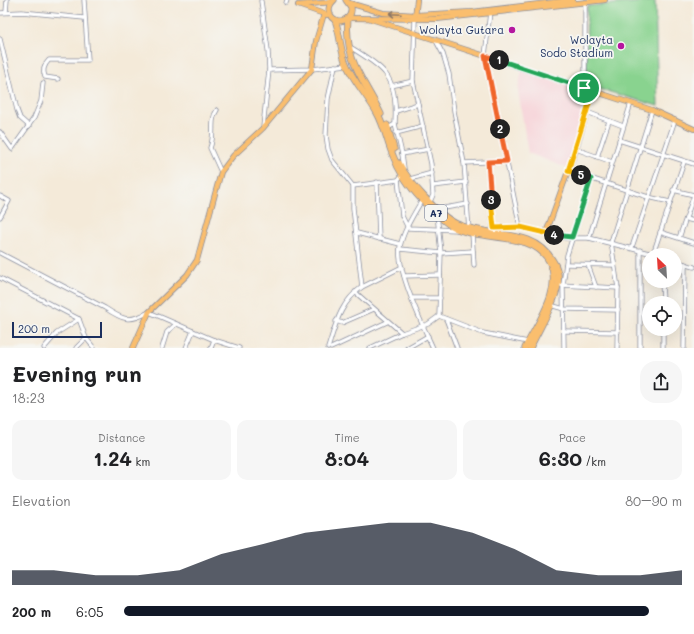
<!DOCTYPE html>
<meta charset="utf-8">
<style>
body{margin:0;font-family:Mali,sans-serif;background:#f6f6f6;color:#202124;height:100vh;display:flex;flex-direction:column;font-size:15px;white-space:nowrap}
*{box-sizing:border-box;margin:0}
p{font-size:13px;color:#757577}
.icon{flex:none;width:22px;height:22px;fill:none;stroke:currentColor;stroke-width:2;stroke-linecap:round;stroke-linejoin:round}
.map{position:relative;height:348px;overflow:hidden}
.details{display:flex;flex-direction:column;background:#fff;flex:1}
.details>*{flex:none}
.needle{width:26px;rotate:335deg}
.controls{position:absolute;left:642px;top:248px;display:grid;gap:8px}
.controls a{display:grid;place-items:center;width:40px;height:40px;border-radius:50%;background:#fff;box-shadow:0 4px 16px #0002;font-size:20px}
.scale{position:absolute;left:12px;bottom:10px;width:90px;box-sizing:border-box;padding-left:4px;border:2px solid #1b2f5e;border-top:0;font-size:11px;line-height:14px;white-space:nowrap;color:#1b2f5e;-webkit-text-stroke:3px #f6f6f2;paint-order:stroke}
.pin{position:absolute;display:grid;place-items:center;width:34px;height:34px;color:#fff;margin:-17px;border:2px solid #fff;border-radius:50%;box-shadow:0 1px 4px #0007}
.km{position:absolute;width:20px;height:20px;margin:-10px;border-radius:50%;background:#222;color:#fff;font-size:11px;line-height:20px;text-align:center}
.round{display:grid;place-items:center;flex:none;width:42px;height:42px;border-radius:16px;background:#f6f6f6}
.summary{display:flex;align-items:center;justify-content:space-between;height:68px;padding:0 12px}
h1{font-size:22px;font-weight:800;line-height:30px}
.metrics{display:grid;grid-template-columns:repeat(3,1fr);gap:6px;height:68px;padding:4px 12px}
.metrics div{display:grid;align-content:center;border-radius:10px;background:#f6f6f6;text-align:center}
.metrics b{font-size:20px;font-weight:800}
.metrics small{font-size:11px;font-weight:400}
.metrics p{font-size:11px}
.chart{height:112px;padding:8px 12px}
.chart p{display:flex;justify-content:space-between}
.chart svg{width:100%;height:72px;margin-top:4px;fill:#111827;opacity:.7}
ul{padding:0 12px;list-style:none;font-size:13px}
li{display:grid;grid-template-columns:64px 48px 1fr;align-items:center;height:30px}
li i{height:10px;border-radius:5px;background:#111827}
.map>svg:first-child{display:block}
.built{fill:#f7cfd5}
.green{fill:#89d38f;stroke:#528176}
.lines{fill:none;stroke-linecap:round;stroke-linejoin:round}
.minor-casing{stroke:#888c9c;stroke-width:5}
.major-casing{stroke:#888c9c;stroke-width:6}
.highway-casing{stroke:#888c9c;stroke-width:7}
.minor{stroke:#fff;stroke-width:3.5}
.major{stroke:#fabe6e;stroke-width:4.5}
.highway{stroke:#fabe6e;stroke-width:5.5}
.oneway{stroke:#8a7666}
.split-1-casing{stroke:#fff;stroke-width:8}
.split-2-casing{stroke:#fff;stroke-width:8}
.split-3-casing{stroke:#fff;stroke-width:8}
.split-4-casing{stroke:#fff;stroke-width:8}
.split-5-casing{stroke:#fff;stroke-width:8}
.split-6-casing{stroke:#fff;stroke-width:8}
.split-1{stroke:#22a559;stroke-width:5}
.split-2{stroke:#f0652b;stroke-width:5}
.split-3{stroke:#f0652b;stroke-width:5}
.split-4{stroke:#f5b400;stroke-width:5}
.split-5{stroke:#22a559;stroke-width:5}
.split-6{stroke:#f5b400;stroke-width:5}
.poi-dot{fill:#b5179e;stroke:#f6f6f2;stroke-width:1.5}
.labels{text-anchor:middle;stroke-width:3.5;stroke-linejoin:round;paint-order:stroke}
.shield{fill:#f6f6f2;stroke:#5d6b8a;stroke-width:1}
.shield-label{font-size:10px;font-weight:bold;fill:#1b2f5e}
.poi-label{font-size:11px;fill:#1b2f5e;stroke:#f6f6f2;text-anchor:end}
</style>
<div class="map">
<svg width="694" height="348" viewBox="0 0 694 348">
<rect width="100%" height="100%" fill="#f6f6f2"/>
<filter id="ink" filterUnits="userSpaceOnUse"><feTurbulence type="fractalNoise" baseFrequency=".025" numOctaves="2"/><feDisplacementMap in="SourceGraphic" scale="8" xChannelSelector="R" yChannelSelector="G"/><feConvolveMatrix kernelMatrix="1 2 1 2 8 2 1 2 1" color-interpolation-filters="sRGB"/></filter>
<filter id="wash" filterUnits="userSpaceOnUse"><feTurbulence type="fractalNoise" baseFrequency=".012" numOctaves="4" result="noise"/><feDisplacementMap in="SourceGraphic" scale="16" xChannelSelector="R" yChannelSelector="G"/><feGaussianBlur stdDeviation="0.9" result="paint"/><feColorMatrix in="noise" values="0 0 0 0 0 0 0 0 0 0 0 0 0 0 0 0 0 1.4 0 .05"/><feComposite in="paint" operator="in"/></filter>
<g filter="url(#wash)">
<rect width="100%" height="100%" fill="#f4ead9"/>
<polygon class="built" points="522,70 591,94 567,168 528,153 518,90"/>
<polygon class="green" points="655,1 658,106 586,85 587,6"/>
</g>
<g filter="url(#ink)">
<g class="lines">
<defs>
<g id="minor">
<polyline points="261,1 268,50 269,70 263,127"/>
<polyline points="286,3 287,0"/>
<polyline points="6,12 7,0"/>
<polyline points="490,12 485,56 520,227"/>
<polyline points="0,13 22,12 84,18"/>
<polyline points="415,20 413,81 431,164 433,195 429,204"/>
<polyline points="0,39 17,110 20,118 29,126"/>
<polyline points="435,39 443,54 449,74 454,111 464,163 469,230"/>
<path d="M350,47C360,53 378,64 385,73C396,86 396,109 395,124L388,128"/>
<polyline points="269,70 312,69 347,65"/>
<path d="M58,79L45,77C42,70 44,65 49,60H88L84,0"/>
<polyline points="391,86 413,81"/>
<polyline points="585,88 585,2"/>
<path d="M217,110C209,121 216,133 210,148L221,172"/>
<polyline points="396,111 418,104"/>
<polyline points="587,112 623,126"/>
<polyline points="395,124 402,154 404,168"/>
<polyline points="0,132 12,149 34,118 41,101 43,83"/>
<polyline points="396,133 423,126"/>
<polyline points="619,140 694,164"/>
<polyline points="576,149 612,162"/>
<polyline points="402,154 429,149"/>
<polyline points="597,157 609,121"/>
<polyline points="488,162 493,229"/>
<polyline points="464,163 507,161"/>
<polyline points="568,171 648,197 670,202"/>
<polyline points="410,179 432,173"/>
<polyline points="398,180 402,216 408,228 457,230"/>
<polyline points="377,182 379,239"/>
<polyline points="353,186 398,180 402,175"/>
<polyline points="433,186 466,182"/>
<polyline points="673,190 694,195"/>
<polyline points="0,196 9,201 0,217"/>
<path d="M422,200C414,214 403,231 400,247C396,270 423,326 433,348"/>
<polyline points="438,209 468,204"/>
<polyline points="686,219 694,221"/>
<polyline points="494,228 520,227 566,238 589,238 657,255"/>
<polyline points="660,232 694,243"/>
<polyline points="357,233 400,244"/>
<polyline points="472,233 474,265"/>
<polyline points="589,238 631,103"/>
<polyline points="679,238 694,195"/>
<polyline points="632,247 675,120"/>
<polyline points="400,249 441,253 473,251"/>
<path d="M0,253L105,308C123,320 129,323 149,312L214,340L239,348"/>
<polyline points="653,254 684,162"/>
<polyline points="675,261 694,267"/>
<polyline points="566,264 614,265"/>
<polyline points="588,265 596,287"/>
<polyline points="404,276 440,275"/>
<polyline points="0,278 79,319 86,338 94,348"/>
<polyline points="662,281 663,303"/>
<polyline points="561,285 618,288"/>
<polyline points="362,287 402,267"/>
<polyline points="355,292 402,333"/>
<polyline points="413,298 440,298"/>
<polyline points="550,305 564,309 618,310"/>
<polyline points="439,316 483,333 528,342"/>
<polyline points="446,319 457,348"/>
<polyline points="336,321 342,323 374,309"/>
<polyline points="663,329 663,348"/>
<polyline points="565,331 618,332"/>
<polyline points="44,348 57,333 79,319"/>
<polyline points="76,348 86,338"/>
<polyline points="162,348 167,332 176,324"/>
<polyline points="186,348 193,331"/>
<polyline points="211,348 214,340"/>
<path d="M328,348C336,323 340,303 362,287L353,208V186L332,160L328,149L326,135L328,99L335,66"/>
<polyline points="331,348 387,322"/>
<polyline points="370,348 402,333 428,324 439,316 441,253 437,214"/>
<polyline points="407,348 428,336"/>
<polyline points="564,348 563,285 567,255 591,179"/>
<polyline points="617,348 618,288 611,242 652,110"/>
<polyline points="640,348 640,250"/>
<polyline points="684,348 685,264"/>
</g>
<g id="major">
<polyline points="349,3 383,13 416,15 472,12 573,0"/>
<polyline points="298,5 327,15"/>
<polyline points="300,5 332,2"/>
<polyline points="415,17 417,0"/>
<polyline points="348,18 437,19 605,0"/>
<polyline points="371,19 652,110 694,129"/>
<polyline points="546,233 576,149 593,91"/>
<polyline points="133,348 149,312 187,275 197,260 221,172 233,156 263,128 312,69 316,41 324,14"/>
</g>
<g id="highway">
<path d="M334,0C326,7 328,18 338,21C347,21 352,16 351,7L346,0"/>
<path d="M348,18C344,61 364,79 381,114"/>
<path d="M335,20C340,33 340,48 345,61C352,80 367,95 377,113C385,127 387,143 394,158C403,182 426,207 447,223C473,244 531,228 549,261C564,289 537,323 525,348"/>
<polyline points="387,125 394,149"/>
<path d="M399,163C408,181 439,216 457,224C488,238 534,227 553,261C557,267 559,276 558,284C556,301 538,331 530,348"/>
</g>
</defs>
<use href="#minor" class="minor-casing"/>
<use href="#major" class="major-casing"/>
<use href="#highway" class="highway-casing"/>
<use href="#minor" class="minor"/>
<use href="#major" class="major"/>
<use href="#highway" class="highway"/>
</g>
<defs><path id="oneway-shaft" d="M-6 0H5M1.5-3L5.5 0L1.5 3" fill="none" stroke-width="1.6" stroke-linecap="round" stroke-linejoin="round"/></defs>
<use class="oneway" href="#oneway-shaft" transform="translate(395 14) rotate(-177)"/>
</g>
<g class="lines" filter="url(#ink)">
<defs>
<polyline id="split-1" points="499,60 584,88"/>
<polyline id="split-2" points="499,60 485,56 500,129"/>
<polyline id="split-3" points="491,200 488,162 507,161 500,129"/>
<polyline id="split-4" points="491,200 494,228 520,227 554,235"/>
<polyline id="split-5" points="554,235 572,237 591,179 581,175"/>
<polyline id="split-6" points="581,175 568,171 593,91 584,88"/>
</defs>
<use href="#split-1" class="split-1-casing"/>
<use href="#split-2" class="split-2-casing"/>
<use href="#split-3" class="split-3-casing"/>
<use href="#split-4" class="split-4-casing"/>
<use href="#split-5" class="split-5-casing"/>
<use href="#split-6" class="split-6-casing"/>
<use href="#split-1" class="split-1"/>
<use href="#split-2" class="split-2"/>
<use href="#split-3" class="split-3"/>
<use href="#split-4" class="split-4"/>
<use href="#split-5" class="split-5"/>
<use href="#split-6" class="split-6"/>
</g>
<g class="poi-dot">
<circle cx="512" cy="30" r="4"/>
<circle cx="621" cy="46" r="4"/>
</g>
<g class="labels">
<rect class="shield" x="425" y="205" width="22" height="16" rx="3"/>
<g class="shield-label">
<text x="436" y="217">A7</text>
</g>
<g class="poi-label">
<text x="504" y="34">Wolayta Gutara</text>
<text x="613" y="44">Wolayta<tspan x="613" dy="13">Sodo Stadium</tspan></text>
</g>
</g>
</svg>
<div class="controls">
<a><svg class="needle" viewBox="-14 -14 28 28"><path d="M0-13l5 13h-10z" fill="#e53935"/><path d="M0 13l5-13h-10z" fill="#757577"/></svg></a>
<a><svg class="icon" aria-label="locate" viewBox="0 0 24 24"><circle cx="12" cy="12" r="6"/><path d="M12 2v4M12 18v4M2 12h4M18 12h4"/></svg></a>
</div>
<div class="scale">200 m</div>
<div class="pin" style="left:584px;top:88px;background:#1e9e55"><svg class="icon" aria-label="arrive" viewBox="0 0 24 24"><path d="M6 21V4h12l-3 4 3 4H6"/></svg></div>
<b class="km" style="left:499px;top:60px">1</b>
<b class="km" style="left:500px;top:129px">2</b>
<b class="km" style="left:491px;top:200px">3</b>
<b class="km" style="left:554px;top:235px">4</b>
<b class="km" style="left:581px;top:175px">5</b>
</div>
<section class="details">
<div class="summary"><div><h1>Evening run</h1><p>18:23</p></div><a class="round"><svg class="icon" aria-label="share" viewBox="0 0 24 24"><path d="M12 15V3M7 8l5-5 5 5M5 13v7h14v-7"/></svg></a></div>
<div class="metrics">
<div><p>Distance</p><b>1.24<small> km</small></b></div>
<div><p>Time</p><b>8:04</b></div>
<div><p>Pace</p><b>6:30<small> /km</small></b></div>
</div>
<div class="chart"><p><span>Elevation</span>80–90 m</p>
<svg viewBox="0 0 160 44" preserveAspectRatio="none"><path d="M0 44V35L10 35L20 38L30 38L40 35L50 25L60 19L70 12L80 9L90 6L100 6L110 12L120 22L130 35L140 38L150 38L160 35V44z"/></svg>
</div>
<ul>
<li><b>200 m</b>6:05<i style="width:94%"></i></li>
</ul>
</section>
